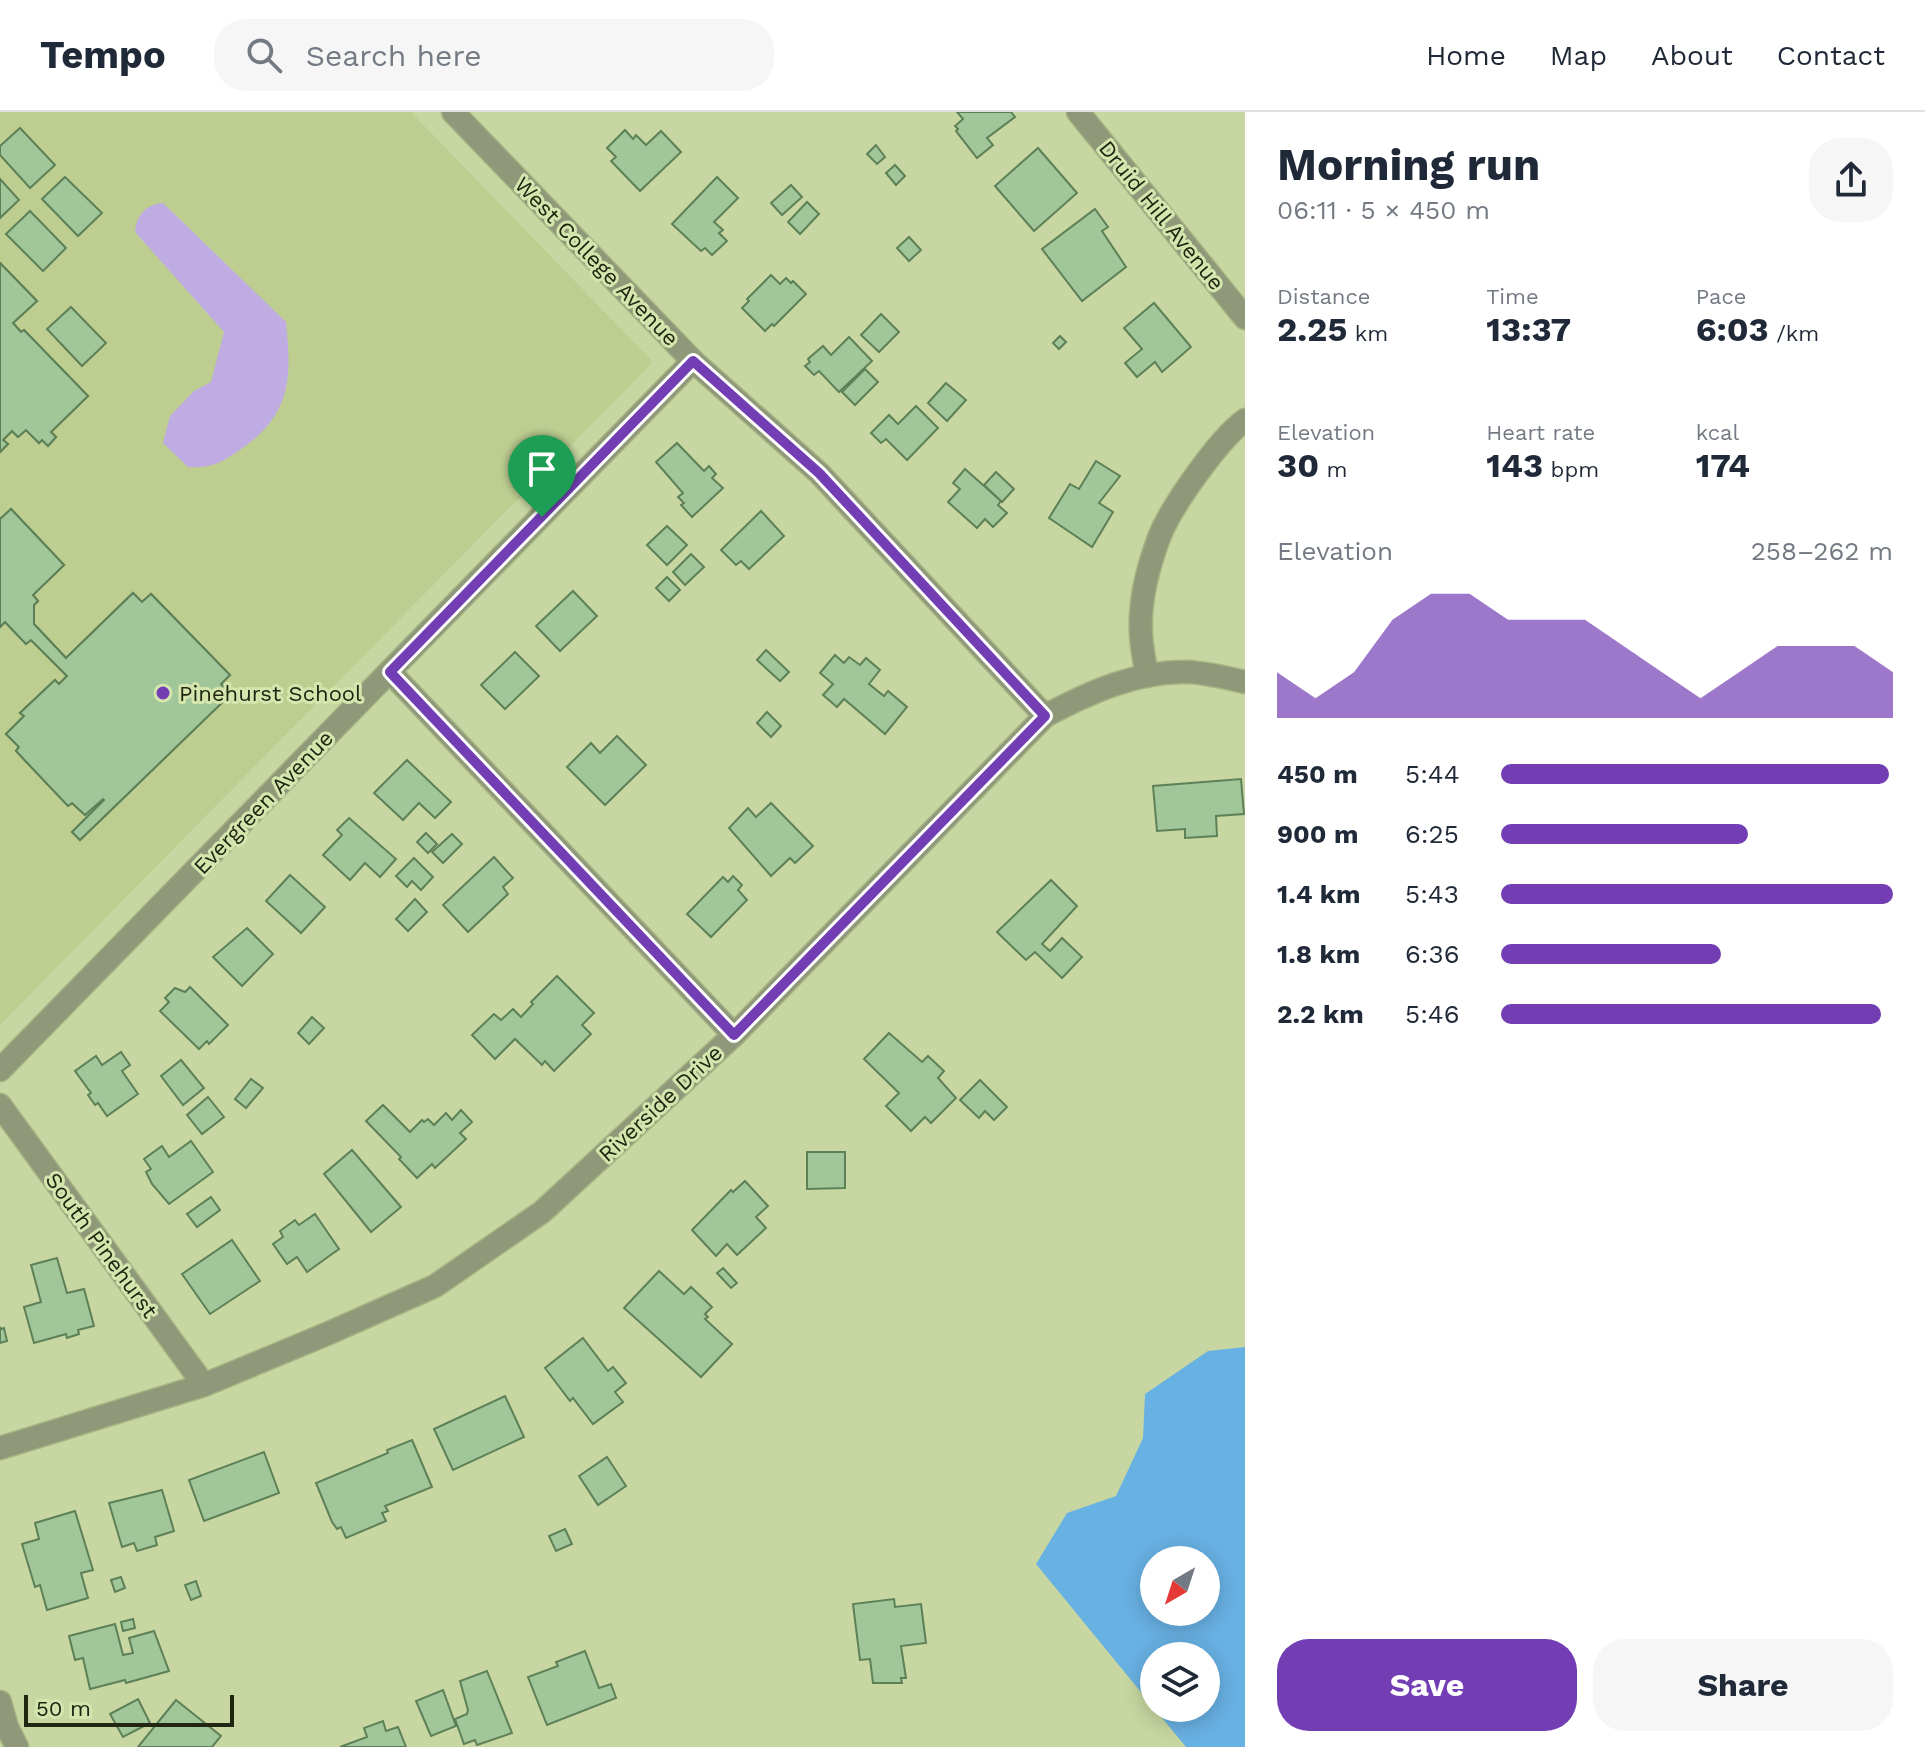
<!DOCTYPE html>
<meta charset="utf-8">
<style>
body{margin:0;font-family:"Work Sans",sans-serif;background:#f6f6f7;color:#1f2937;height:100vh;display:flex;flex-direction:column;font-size:30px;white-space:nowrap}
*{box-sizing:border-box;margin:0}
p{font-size:26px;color:#747a83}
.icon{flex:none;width:44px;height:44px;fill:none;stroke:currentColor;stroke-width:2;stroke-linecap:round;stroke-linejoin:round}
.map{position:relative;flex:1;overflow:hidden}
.side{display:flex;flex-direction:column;background:#fff;width:680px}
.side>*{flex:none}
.needle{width:52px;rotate:219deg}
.controls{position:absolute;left:1140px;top:1434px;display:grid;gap:16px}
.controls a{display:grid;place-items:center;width:80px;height:80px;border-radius:50%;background:#fff;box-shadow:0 4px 20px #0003;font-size:40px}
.scale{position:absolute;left:24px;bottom:20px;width:210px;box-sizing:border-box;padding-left:8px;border:4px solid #202611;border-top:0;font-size:22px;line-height:28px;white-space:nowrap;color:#202611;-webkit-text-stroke:6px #d5e5ae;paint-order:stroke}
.pin{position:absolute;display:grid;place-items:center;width:68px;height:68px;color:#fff;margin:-82px -34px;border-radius:50% 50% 50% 0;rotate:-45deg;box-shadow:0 0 8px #0007}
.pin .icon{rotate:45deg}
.round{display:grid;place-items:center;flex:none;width:84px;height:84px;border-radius:32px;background:#f6f6f7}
.head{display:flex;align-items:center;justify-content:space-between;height:136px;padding:0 32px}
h1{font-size:44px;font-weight:700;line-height:60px}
.metrics{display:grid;grid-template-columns:repeat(3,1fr);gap:12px;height:136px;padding:8px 32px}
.metrics div{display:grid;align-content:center}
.metrics b{font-size:34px;font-weight:700}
.metrics small{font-size:22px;font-weight:400}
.metrics p{font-size:22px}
.chart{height:224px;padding:16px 32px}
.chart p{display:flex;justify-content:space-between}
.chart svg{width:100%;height:144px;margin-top:8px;fill:#733eb4;opacity:.7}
.primary-button{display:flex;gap:16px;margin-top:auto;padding:16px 32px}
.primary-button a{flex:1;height:92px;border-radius:32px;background:#733eb4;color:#fff;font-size:32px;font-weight:700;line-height:92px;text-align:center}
.primary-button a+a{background:#f6f6f7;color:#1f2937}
ul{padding:0 32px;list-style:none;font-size:26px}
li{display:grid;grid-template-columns:128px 96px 1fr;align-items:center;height:60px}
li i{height:20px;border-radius:10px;background:#733eb4}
header{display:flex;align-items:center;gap:48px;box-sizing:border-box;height:112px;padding:0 40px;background:#fff;border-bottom:2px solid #e0e1e3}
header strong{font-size:38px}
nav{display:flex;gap:44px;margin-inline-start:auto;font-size:28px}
.search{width:560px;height:72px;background:#f6f6f7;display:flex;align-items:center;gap:20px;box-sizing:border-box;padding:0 28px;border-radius:32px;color:#747a83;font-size:30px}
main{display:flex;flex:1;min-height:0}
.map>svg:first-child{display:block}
.built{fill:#bece91}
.green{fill:#bface3}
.water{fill:#68b1e3;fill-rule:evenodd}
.building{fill:#a1c699;stroke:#5d8057;stroke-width:2;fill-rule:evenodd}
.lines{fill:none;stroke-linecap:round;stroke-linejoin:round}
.minor-casing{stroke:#a6b484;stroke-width:25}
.tertiary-casing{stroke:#a6b484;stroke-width:25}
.minor{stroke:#8f9878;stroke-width:22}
.tertiary{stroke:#8f9878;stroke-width:22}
.route-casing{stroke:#fff;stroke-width:16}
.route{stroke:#733eb4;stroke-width:10}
.poi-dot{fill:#733eb4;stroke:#d5e5ae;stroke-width:3}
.labels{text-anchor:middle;stroke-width:6;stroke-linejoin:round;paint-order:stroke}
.street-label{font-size:22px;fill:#202611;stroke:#d5e5ae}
.poi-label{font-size:22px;fill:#202611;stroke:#d5e5ae;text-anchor:start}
</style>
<header>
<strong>Tempo</strong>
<div class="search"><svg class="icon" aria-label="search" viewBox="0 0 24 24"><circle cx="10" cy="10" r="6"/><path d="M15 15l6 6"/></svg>Search here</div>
<nav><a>Home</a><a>Map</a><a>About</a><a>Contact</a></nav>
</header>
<main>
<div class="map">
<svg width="1245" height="1635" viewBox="0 0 1245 1635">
<rect width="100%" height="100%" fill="#c8d7a1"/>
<polygon class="built" points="0,0 411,0 653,250 0,913"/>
<path class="green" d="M163,91L286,210C292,268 291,302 240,338C222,350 211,357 188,355L163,331L170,304L194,279L211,270L224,220L135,120C137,103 145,93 163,91Z"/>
<path class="water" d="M1245,1235V1635H1186L1154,1596H1206V1544H1154V1596L1036,1452L1067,1401L1116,1384L1143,1326L1145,1282L1208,1239ZM1154,1448H1206V1500H1154Z"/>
<g class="building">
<polygon points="957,0 1011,0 1015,5 987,26 993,33 977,46 956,19 958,17 955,14 963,7"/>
<polygon points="20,16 55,53 30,76 0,43 0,34"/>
<polygon points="625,18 633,27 636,23 646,33 661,19 681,40 640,79 611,49 616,45 607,36"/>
<polygon points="876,33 885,45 877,52 867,42"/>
<polygon points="1038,36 1077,81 1034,119 995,74"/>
<polygon points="895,53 905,64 896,73 886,61"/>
<polygon points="65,65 102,101 78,124 42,87"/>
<polygon points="717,65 738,86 714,110 723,118 719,121 727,129 712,143 705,136 701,139 672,112"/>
<polygon points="0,67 19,88 0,106"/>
<polygon points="791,73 802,85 782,103 771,91"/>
<polygon points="807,90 819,102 800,122 788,110"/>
<polygon points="1095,97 1108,115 1102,119 1126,155 1082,189 1042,137"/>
<polygon points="30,99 66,136 43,159 6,122"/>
<polygon points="909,125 921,138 909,149 897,136"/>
<polygon points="0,151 37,189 13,211 21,220 24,218 88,284 51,320 56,325 48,334 42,328 39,331 26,318 18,325 12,319 3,328 8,332 0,340"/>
<polygon points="0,151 37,189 13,211 21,220 24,218 88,284 51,320 56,325 48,334 42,328 39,331 26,318 18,325 12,319 3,328 8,332 0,340"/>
<polygon points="771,163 780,172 786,166 791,171 793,169 806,182 774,214 772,212 765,219 742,196 749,189 747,187"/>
<polygon points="1154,191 1191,235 1162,260 1155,250 1137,265 1125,251 1142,237 1124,216"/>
<polygon points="71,195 106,231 82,254 47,217"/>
<polygon points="881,202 899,220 879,240 861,223"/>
<polygon points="1060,224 1066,230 1059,237 1053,231"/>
<polygon points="849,225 872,249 839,280 819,259 814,263 805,254 810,250 808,247 823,234 831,243"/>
<polygon points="865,257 878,270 855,293 842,280"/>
<polygon points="946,271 966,288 947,309 928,291"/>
<polygon points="916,294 938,316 907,348 886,327 881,331 871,321 889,303 898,312"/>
<polygon points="677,331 704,359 709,354 716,362 712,366 723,376 692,405 681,393 684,391 678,385 683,381 656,350"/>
<polygon points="1096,349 1120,364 1099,391 1113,400 1092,435 1049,406 1070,372 1079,377"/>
<polygon points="965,357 1001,389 998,393 1007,401 993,415 985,407 977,416 948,390 960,377 953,371"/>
<polygon points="996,360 1014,377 1002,390 984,373"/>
<path d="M11,397L64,453L33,483L38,489L34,493V512L66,546L133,481L142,490L151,482L230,563L221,572L231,582L80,728L72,720L104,688L103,687L85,703L72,691L68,694L16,639L19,635L6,622L24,604L20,601L55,568L59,572L67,564L31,528L26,532L5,510L0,515V407ZM88,539L116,568L102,582L73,553ZM213,579L215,582L159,636L131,607L143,596L168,622Z"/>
<polygon points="11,397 64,453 33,483 38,489 34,493 34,512 66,546 133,481 142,490 151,482 230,563 221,572 231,582 80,728 72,720 104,688 103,687 85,703 72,691 68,694 16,639 19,635 6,622 24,604 20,601 55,568 59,572 67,564 31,528 26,532 5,510 0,515 0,407"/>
<polygon points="761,399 784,424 749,457 741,449 736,453 721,438"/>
<polygon points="667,414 687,433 667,453 647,433"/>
<polygon points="691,442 704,455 685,473 673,460"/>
<polygon points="667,465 680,478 669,489 656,476"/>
<polygon points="573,479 597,504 560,539 536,514"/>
<polygon points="766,538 789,560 780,569 757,548"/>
<polygon points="515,540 539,564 505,597 481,573"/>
<polygon points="835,543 844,551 849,545 860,553 866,546 880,558 869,572 884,584 888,579 907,595 885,622 844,587 837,595 823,583 833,572 820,561"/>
<polygon points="767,600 781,614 771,625 757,611"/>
<polygon points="617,624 646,653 605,693 567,655 591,631 600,641"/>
<polygon points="407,648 451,690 435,706 419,691 403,708 374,681"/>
<polygon points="1241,667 1244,702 1216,704 1217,724 1185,726 1185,717 1157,719 1153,674"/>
<polygon points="771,691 813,734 795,751 790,746 771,764 729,716 748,696 756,705"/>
<polygon points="349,706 396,747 380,765 365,751 350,768 323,743 342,723 337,718"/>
<polygon points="426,721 437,732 428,741 417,730"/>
<polygon points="452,722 462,732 443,751 432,740"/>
<polygon points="494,745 513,766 503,775 508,782 468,820 443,793"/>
<polygon points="414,746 433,765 421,778 412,769 407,775 396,764"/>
<polygon points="290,763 325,795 301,821 266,789"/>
<polygon points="733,764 742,773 738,778 747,788 711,825 687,802 723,765 728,770"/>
<polygon points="1051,768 1077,794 1042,832 1050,839 1062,826 1082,845 1062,866 1035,840 1026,848 997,820"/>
<polygon points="415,787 427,800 408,819 396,807"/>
<polygon points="247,816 273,842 242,874 213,845"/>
<polygon points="557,864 594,901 582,913 591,922 554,959 545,949 542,953 515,927 495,947 472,923 494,902 501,908 513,897 521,905 533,892 531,890"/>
<polygon points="190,875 228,913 209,932 207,929 199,937 160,899 169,890 165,886 175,876 185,880"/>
<polygon points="312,905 324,916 309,932 298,921"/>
<polygon points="889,921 922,950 928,944 944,959 938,966 956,986 931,1011 925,1005 911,1019 886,994 899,981 864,947"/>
<polygon points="121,940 130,953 122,959 138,982 107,1004 98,991 95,993 88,983 91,981 75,959 96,944 102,953"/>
<polygon points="181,948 204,976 183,993 161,964"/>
<polygon points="251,967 263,976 246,996 235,987"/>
<polygon points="980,968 1007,995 994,1008 985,999 979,1006 960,988"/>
<polygon points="208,985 224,1005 202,1022 187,1003"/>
<polygon points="383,993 410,1020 422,1008 424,1010 428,1007 434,1013 446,1001 452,1008 461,998 472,1010 460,1021 466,1027 435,1056 432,1052 417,1066 399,1047 401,1045 366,1009"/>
<polygon points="191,1029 213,1060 169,1092 152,1072 146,1060 151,1057 144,1047 162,1034 169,1045"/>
<polygon points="352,1038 401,1095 371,1120 324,1062"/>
<polygon points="807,1040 845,1040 845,1076 807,1077"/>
<polygon points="745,1069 768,1094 756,1105 766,1116 737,1143 727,1132 716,1144 692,1118 731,1078 733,1080"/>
<polygon points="211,1085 220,1098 197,1115 187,1102"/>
<polygon points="315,1102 339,1137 307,1160 297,1145 287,1152 273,1132 283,1125 280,1119 295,1108 299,1113"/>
<polygon points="232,1128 260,1169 210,1202 182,1162"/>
<polygon points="57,1146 67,1181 84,1177 94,1214 78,1218 79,1222 67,1226 66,1222 34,1231 24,1195 41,1190 31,1153"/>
<polygon points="723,1156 737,1171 731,1176 717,1161"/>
<polygon points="659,1159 684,1182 691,1175 712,1195 705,1202 708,1205 705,1207 732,1232 701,1265 624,1196"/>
<polygon points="0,1215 1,1217 4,1216 7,1229 0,1231"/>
<polygon points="583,1226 608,1259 613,1255 626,1271 615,1280 623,1290 593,1312 573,1286 570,1289 545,1256"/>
<polygon points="505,1284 524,1325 453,1358 434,1317"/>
<polygon points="412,1328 432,1375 385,1394 388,1399 382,1401 386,1409 346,1426 341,1415 337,1417 332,1410 316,1371 388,1341 387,1338"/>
<polygon points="264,1340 279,1381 204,1409 189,1368"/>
<polygon points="607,1345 626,1374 598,1393 579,1364"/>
<polygon points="162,1378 174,1419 155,1425 157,1433 137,1439 134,1431 122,1435 109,1391"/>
<polygon points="75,1399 93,1458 81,1461 88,1486 47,1498 40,1473 35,1475 22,1432 39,1427 35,1411"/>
<polygon points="565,1417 572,1432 556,1439 549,1424"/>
<polygon points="121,1465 125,1476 115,1480 111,1468"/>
<polygon points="196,1469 201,1484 191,1488 185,1473"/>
<polygon points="894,1487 895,1495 921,1492 926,1531 901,1534 906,1566 901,1566 902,1571 873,1571 870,1547 860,1548 853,1492"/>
<polygon points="133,1507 135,1516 123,1519 121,1510"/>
<polygon points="115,1512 123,1543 133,1541 129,1526 154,1519 169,1559 126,1571 125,1568 90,1577 83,1546 75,1548 69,1524"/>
<polygon points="585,1539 599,1576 611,1572 616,1586 547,1613 528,1565 558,1554 556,1550"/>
<polygon points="487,1559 512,1621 477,1633 475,1628 464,1632 455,1607 467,1602 468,1598 460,1569"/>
<polygon points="443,1578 456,1614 431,1624 416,1589"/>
<polygon points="138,1587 150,1611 123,1625 110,1602"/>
<polygon points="176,1588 221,1624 212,1635 138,1635"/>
<polygon points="383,1609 386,1619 398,1615 406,1635 340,1635 367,1625 364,1616"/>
</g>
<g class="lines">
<defs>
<g id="minor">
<polyline points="1078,0 1245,206"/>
<polyline points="390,560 734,923"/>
<path d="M1147,564C1145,550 1141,535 1141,521C1139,490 1149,452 1160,423C1173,392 1219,327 1245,308"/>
<polyline points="0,958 693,249"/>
<polyline points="0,993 204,1273"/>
<polyline points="0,1590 7,1615 17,1635"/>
</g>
<g id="tertiary">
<polyline points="453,0 693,249 819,361 1045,604"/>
<path d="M0,1336L204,1273L329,1221L435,1174L542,1100L734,923L1045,604C1088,581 1138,558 1189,560C1207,561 1227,566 1245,570"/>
</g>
</defs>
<use href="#minor" class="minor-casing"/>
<use href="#tertiary" class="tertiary-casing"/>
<use href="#minor" class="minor"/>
<use href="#tertiary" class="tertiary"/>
</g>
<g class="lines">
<defs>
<polygon id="route" points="693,249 819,361 1045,604 734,923 390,560"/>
</defs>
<use href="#route" class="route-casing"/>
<use href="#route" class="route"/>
</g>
<circle class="poi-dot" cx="163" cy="581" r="8"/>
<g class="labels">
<g class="street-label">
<text transform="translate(1162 103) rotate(51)" y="8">Druid Hill Avenue</text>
<text transform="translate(597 149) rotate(46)" y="8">West College Avenue</text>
<text transform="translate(263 690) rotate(-46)" y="8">Evergreen Avenue</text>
<text transform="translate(660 991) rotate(-43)" y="8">Riverside Drive</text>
<text transform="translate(102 1133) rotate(54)" y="8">South Pinehurst</text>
</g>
<g class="poi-label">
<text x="179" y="589">Pinehurst School</text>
</g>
</g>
</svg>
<div class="controls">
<a><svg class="needle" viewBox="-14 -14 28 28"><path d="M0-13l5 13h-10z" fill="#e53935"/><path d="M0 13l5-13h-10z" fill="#747a83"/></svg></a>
<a><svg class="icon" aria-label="layers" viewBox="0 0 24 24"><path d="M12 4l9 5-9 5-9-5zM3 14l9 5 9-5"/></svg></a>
</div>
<div class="scale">50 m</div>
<div class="pin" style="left:542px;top:405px;background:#1e9e55"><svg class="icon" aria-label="arrive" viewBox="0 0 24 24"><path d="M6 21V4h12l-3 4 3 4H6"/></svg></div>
</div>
<section class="side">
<div class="head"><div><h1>Morning run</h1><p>06:11 · 5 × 450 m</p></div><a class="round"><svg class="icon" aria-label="share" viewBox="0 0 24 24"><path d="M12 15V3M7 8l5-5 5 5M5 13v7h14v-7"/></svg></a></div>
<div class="metrics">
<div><p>Distance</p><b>2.25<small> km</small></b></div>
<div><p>Time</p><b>13:37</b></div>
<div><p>Pace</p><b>6:03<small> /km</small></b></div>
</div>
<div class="metrics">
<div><p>Elevation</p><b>30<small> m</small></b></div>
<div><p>Heart rate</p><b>143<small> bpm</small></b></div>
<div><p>kcal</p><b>174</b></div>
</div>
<div class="chart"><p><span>Elevation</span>258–262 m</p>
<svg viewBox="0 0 160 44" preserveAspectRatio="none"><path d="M0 44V30L10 38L20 30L30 14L40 6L50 6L60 14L70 14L80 14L90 22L100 30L110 38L120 30L130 22L140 22L150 22L160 30V44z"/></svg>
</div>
<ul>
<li><b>450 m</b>5:44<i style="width:99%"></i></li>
<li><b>900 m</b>6:25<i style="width:63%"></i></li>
<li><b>1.4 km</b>5:43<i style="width:100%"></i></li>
<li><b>1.8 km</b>6:36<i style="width:56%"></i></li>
<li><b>2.2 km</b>5:46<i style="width:97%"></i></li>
</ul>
<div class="primary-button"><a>Save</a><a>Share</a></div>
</section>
</main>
